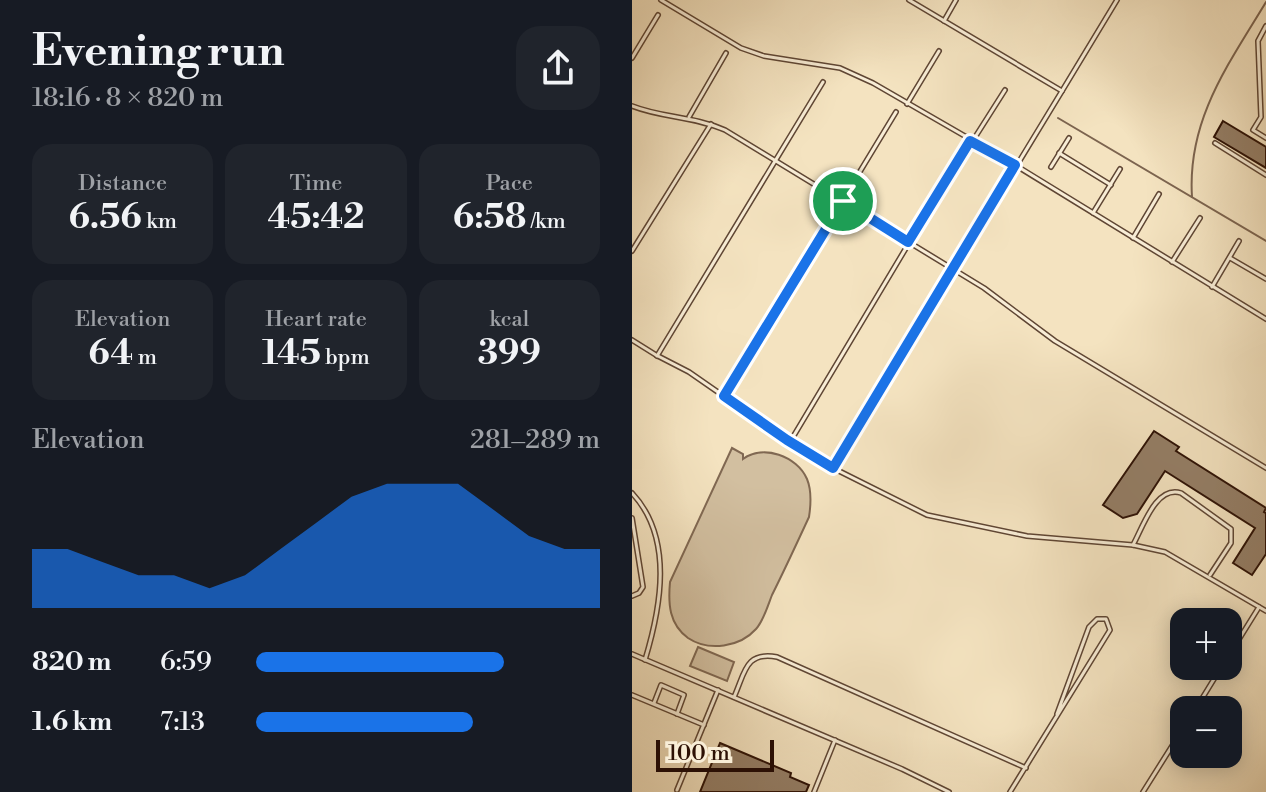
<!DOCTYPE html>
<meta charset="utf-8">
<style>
body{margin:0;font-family:"Libre Bodoni",serif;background:#20242c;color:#f1f3f6;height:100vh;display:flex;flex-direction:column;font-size:30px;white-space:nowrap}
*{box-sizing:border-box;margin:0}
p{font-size:26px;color:#9ea1a6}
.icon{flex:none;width:44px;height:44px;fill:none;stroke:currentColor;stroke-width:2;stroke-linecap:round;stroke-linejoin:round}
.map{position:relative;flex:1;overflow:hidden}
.side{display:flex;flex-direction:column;background:#171b24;width:632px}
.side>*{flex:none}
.buttons{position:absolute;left:538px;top:608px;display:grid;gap:16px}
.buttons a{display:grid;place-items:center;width:72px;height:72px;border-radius:16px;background:#171b24;box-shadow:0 4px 20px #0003;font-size:40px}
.scale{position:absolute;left:24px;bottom:20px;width:118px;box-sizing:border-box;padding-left:8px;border:4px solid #2d1105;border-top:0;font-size:22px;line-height:28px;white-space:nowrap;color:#2d1105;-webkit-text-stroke:6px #f8edd6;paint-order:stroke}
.pin{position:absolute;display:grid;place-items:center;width:68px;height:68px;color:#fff;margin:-34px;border:4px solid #fff;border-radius:50%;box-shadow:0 2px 8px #0007}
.round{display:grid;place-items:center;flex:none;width:84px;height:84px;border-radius:24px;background:#20242c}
.head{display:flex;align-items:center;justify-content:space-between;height:136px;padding:0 32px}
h1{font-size:44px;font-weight:700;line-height:60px}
.stats{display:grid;grid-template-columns:repeat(3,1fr);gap:12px;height:136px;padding:8px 32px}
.stats div{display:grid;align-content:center;border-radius:20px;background:#20242c;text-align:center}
.stats b{font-size:34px;font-weight:700}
.stats small{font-size:22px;font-weight:400}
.stats p{font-size:22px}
.chart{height:224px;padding:16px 32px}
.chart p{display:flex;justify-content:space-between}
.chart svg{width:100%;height:144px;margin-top:8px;fill:#1a73e8;opacity:.7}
ul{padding:0 32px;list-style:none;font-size:26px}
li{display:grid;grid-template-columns:128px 96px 1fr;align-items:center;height:60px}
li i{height:20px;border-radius:10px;background:#1a73e8}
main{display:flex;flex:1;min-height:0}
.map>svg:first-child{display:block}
.green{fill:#d2bfa0;stroke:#806852;stroke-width:2}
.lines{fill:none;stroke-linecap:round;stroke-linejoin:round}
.stream{stroke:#7c644f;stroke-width:2}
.building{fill:#947e66;stroke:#2d1105;stroke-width:2}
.service-casing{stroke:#5f4634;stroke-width:6}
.service{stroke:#f8edd6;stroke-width:3}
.route-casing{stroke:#fff;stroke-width:16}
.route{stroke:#1a73e8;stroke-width:10}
</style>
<main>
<section class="side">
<div class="head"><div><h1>Evening run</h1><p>18:16 · 8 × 820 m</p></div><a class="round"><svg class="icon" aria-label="share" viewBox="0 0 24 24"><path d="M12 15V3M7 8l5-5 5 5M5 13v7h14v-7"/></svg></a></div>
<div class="stats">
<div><p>Distance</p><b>6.56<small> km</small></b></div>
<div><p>Time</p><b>45:42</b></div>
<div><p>Pace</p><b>6:58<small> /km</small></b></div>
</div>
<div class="stats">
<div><p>Elevation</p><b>64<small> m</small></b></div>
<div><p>Heart rate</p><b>145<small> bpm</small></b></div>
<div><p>kcal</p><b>399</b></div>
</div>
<div class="chart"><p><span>Elevation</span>281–289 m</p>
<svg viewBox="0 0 160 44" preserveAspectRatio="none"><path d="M0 44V26L10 26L20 30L30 34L40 34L50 38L60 34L70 26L80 18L90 10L100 6L110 6L120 6L130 14L140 22L150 26L160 26V44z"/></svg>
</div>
<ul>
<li><b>820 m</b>6:59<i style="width:72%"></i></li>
<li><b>1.6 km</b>7:13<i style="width:63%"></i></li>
</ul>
</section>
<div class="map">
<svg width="634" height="792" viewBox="0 0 634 792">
<rect width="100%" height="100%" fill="#f4e3c0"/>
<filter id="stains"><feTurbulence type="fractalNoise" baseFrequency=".0025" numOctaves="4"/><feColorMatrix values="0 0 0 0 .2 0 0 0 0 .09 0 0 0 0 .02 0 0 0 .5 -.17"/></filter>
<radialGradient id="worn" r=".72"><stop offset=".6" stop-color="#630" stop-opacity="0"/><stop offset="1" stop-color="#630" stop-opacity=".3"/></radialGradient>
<g class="green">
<path d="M100,448L111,454V459C131,444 165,456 175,479C180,491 179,504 177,517C165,543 153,569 140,595C136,605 132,620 124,629C108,647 77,652 56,638C37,624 36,604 38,582Z"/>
<polygon points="66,647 102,662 95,681 58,666"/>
</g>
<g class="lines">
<g class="stream">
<polyline points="426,118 634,241"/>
<path d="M560,197C555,120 596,65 634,2"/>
</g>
</g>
<g class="building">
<polygon points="591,121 634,147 634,168 582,137"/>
<polygon points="522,431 547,447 544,451 634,508 632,512 634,513 634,554 620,575 601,563 623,528 533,471 505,514 491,518 471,505"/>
<polygon points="88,743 159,773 158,777 177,785 174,792 68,792"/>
</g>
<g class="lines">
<defs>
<g id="service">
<polyline points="29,0 109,48 132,56 208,68 241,83 383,165 634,319"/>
<polyline points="312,21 324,0"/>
<polyline points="634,26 626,41 629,117 621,130 634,138"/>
<polyline points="0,58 26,15"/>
<polyline points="430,91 485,0"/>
<polyline points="275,104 307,51"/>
<path d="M0,106C30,118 61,116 93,130L352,288L423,341L634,468"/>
<polyline points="57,117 94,53"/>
<polyline points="340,142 373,90"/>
<polyline points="583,143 634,175"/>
<polyline points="427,153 479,185"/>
<polyline points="419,167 437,138"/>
<polyline points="461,213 488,169"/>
<polyline points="501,238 527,194"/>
<polyline points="0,251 79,124"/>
<polyline points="598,258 634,279"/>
<polyline points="540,262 568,218"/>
<polyline points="580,287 607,241"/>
<polyline points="0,340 24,355 57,372 155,440 201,468 295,515 395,536 501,545 533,552 634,611"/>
<polyline points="25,356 191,82"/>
<polyline points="92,396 264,112"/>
<polyline points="158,442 338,141"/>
<polyline points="201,468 430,91 277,0"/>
<path d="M0,493C42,538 29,607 13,660"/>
<polyline points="0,518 11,587 7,593 0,596"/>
<path d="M501,545C511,527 524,485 549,493L599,529V543L578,575"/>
<polyline points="0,654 270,769 317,792"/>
<polyline points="596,657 627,607"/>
<polyline points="0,695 72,725"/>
<path d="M102,697C113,673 113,651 145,657L394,768"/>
<polyline points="22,703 29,685 52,695 45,714"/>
<polyline points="563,710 590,666"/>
<polyline points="45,790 86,690"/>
<polyline points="182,792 203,740"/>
<polyline points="378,792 478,630 474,619 465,619 457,627 425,714"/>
<polyline points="511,792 552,727"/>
</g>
</defs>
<use href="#service" class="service-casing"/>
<use href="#service" class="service"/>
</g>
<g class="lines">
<defs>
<polygon id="route" points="338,141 383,165 201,468 155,440 92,396 211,201 276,242"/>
</defs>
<use href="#route" class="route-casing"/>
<use href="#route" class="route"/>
</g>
<rect width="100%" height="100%" filter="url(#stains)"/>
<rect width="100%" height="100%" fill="url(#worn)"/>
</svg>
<div class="buttons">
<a>+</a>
<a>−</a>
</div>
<div class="scale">100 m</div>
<div class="pin" style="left:211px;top:201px;background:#1e9e55"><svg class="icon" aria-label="arrive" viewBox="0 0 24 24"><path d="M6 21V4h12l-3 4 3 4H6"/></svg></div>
</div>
</main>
